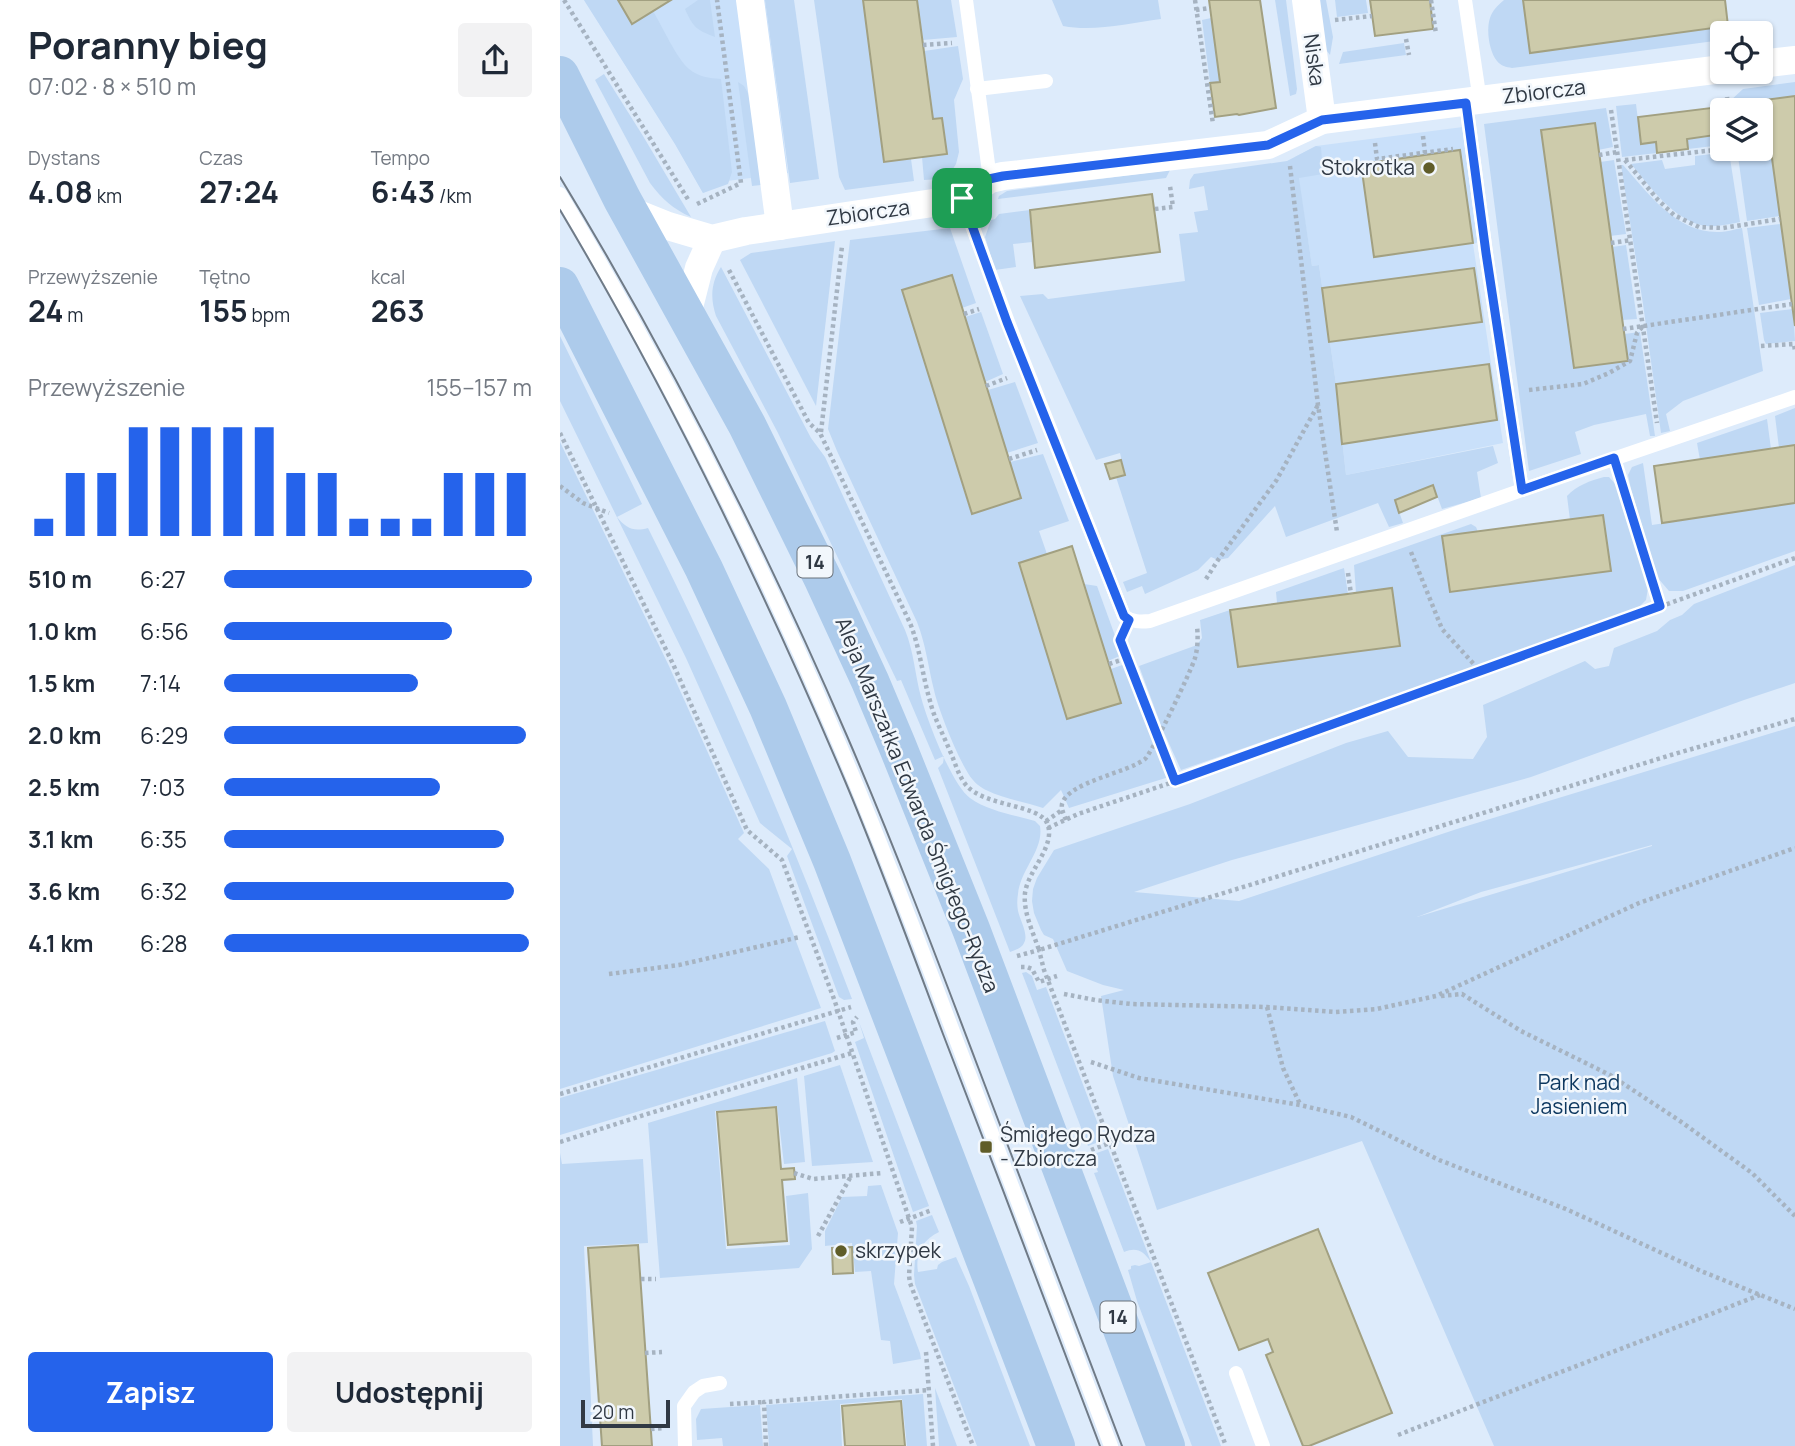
<!DOCTYPE html>
<html lang="pl">
<meta charset="utf-8">
<style>
body{margin:0;font-family:Manrope,sans-serif;background:#f2f2f3;color:#1f2937;height:100vh;display:flex;flex-direction:column;font-size:26px;white-space:nowrap}
*{box-sizing:border-box;margin:0}
p{font-size:23px;color:#747a83}
.icon{flex:none;width:38px;height:38px;fill:none;stroke:currentColor;stroke-width:2;stroke-linecap:round;stroke-linejoin:round}
.map{position:relative;flex:1;overflow:hidden}
.drawer{display:flex;flex-direction:column;background:#fff;width:560px}
.drawer>*{flex:none}
.controls{position:absolute;left:1150px;top:21px;display:grid;gap:14px}
.controls a{display:grid;place-items:center;width:63px;height:63px;border-radius:7px;background:#fff;box-shadow:0 2px 5px #0004;font-size:35px}
.scale{position:absolute;left:21px;bottom:18px;width:89px;box-sizing:border-box;padding-left:7px;border:4px solid #303944;border-top:0;font-size:19px;line-height:24px;white-space:nowrap;color:#303944;-webkit-text-stroke:5px #f2f7fc;paint-order:stroke}
.pin{position:absolute;display:grid;place-items:center;width:60px;height:60px;color:#fff;margin:-30px;border-radius:14px;box-shadow:0 4px 10px #0006}
.round{display:grid;place-items:center;flex:none;width:74px;height:74px;border-radius:7px;background:#f2f2f3}
.summary{display:flex;align-items:center;justify-content:space-between;height:119px;padding:0 28px}
h1{font-size:38px;font-weight:700;line-height:52px}
.figures{display:grid;grid-template-columns:repeat(3,1fr);gap:10px;height:119px;padding:7px 28px}
.figures div{display:grid;align-content:center}
.figures b{font-size:30px;font-weight:700}
.figures small{font-size:19px;font-weight:400}
.figures p{font-size:19px}
.chart{height:196px;padding:14px 28px}
.chart p{display:flex;justify-content:space-between}
.chart svg{width:100%;height:126px;margin-top:7px;stroke:#2563eb;stroke-width:6}
.cta{display:flex;gap:14px;margin-top:auto;padding:14px 28px}
.cta a{flex:1;height:80px;border-radius:7px;background:#2563eb;color:#fff;font-size:28px;font-weight:700;line-height:80px;text-align:center}
.cta a+a{background:#f2f2f3;color:#1f2937}
ul{padding:0 28px;list-style:none;font-size:23px}
li{display:grid;grid-template-columns:112px 84px 1fr;align-items:center;height:52px}
li i{height:18px;border-radius:9px;background:#2563eb}
main{display:flex;flex:1;min-height:0}
.map>svg:first-child{display:block}
.built{fill:#c9e0fa}
.green{fill:#bfd8f4;fill-rule:evenodd}
.building{fill:#cdcbab;stroke:#a2a081;stroke-width:2}
.lines{fill:none;stroke-linecap:round;stroke-linejoin:round}
.path{stroke:#a6b3c1;stroke-width:4.5;stroke-dasharray:3.5 3.5;stroke-linecap:butt}
.lane{stroke:#fff;stroke-width:14}
.street{stroke:#fff;stroke-width:28}
.primary{stroke:#adcbeb;stroke-width:38}
.tram{stroke:#707b87;stroke-width:2}
.route-casing{stroke:#fff;stroke-width:14}
.route{stroke:#2563eb;stroke-width:9}
.poi-dot{fill:#605d29;stroke:#f2f7fc;stroke-width:2.5}
.labels{text-anchor:middle;stroke-width:5;stroke-linejoin:round;paint-order:stroke}
.shield{fill:#f2f7fc;stroke:#6a727b;stroke-width:2}
.shield-label{font-size:19px;font-weight:bold;fill:#303944}
.street-label{font-size:21px;fill:#303944;stroke:#f2f7fc}
.poi-label{font-size:21px;fill:#303944;stroke:#f2f7fc;text-anchor:start}
.park-label{font-size:21px;fill:#0c375f;stroke:#f2f7fc}
</style>
<main>
<section class="drawer">
<div class="summary"><div><h1>Poranny bieg</h1><p>07:02 · 8 × 510 m</p></div><a class="round"><svg class="icon" aria-label="share" viewBox="0 0 24 24"><path d="M12 15V3M7 8l5-5 5 5M5 13v7h14v-7"/></svg></a></div>
<div class="figures">
<div><p>Dystans</p><b>4.08<small> km</small></b></div>
<div><p>Czas</p><b>27:24</b></div>
<div><p>Tempo</p><b>6:43<small> /km</small></b></div>
</div>
<div class="figures">
<div><p>Przewyższenie</p><b>24<small> m</small></b></div>
<div><p>Tętno</p><b>155<small> bpm</small></b></div>
<div><p>kcal</p><b>263</b></div>
</div>
<div class="chart"><p><span>Przewyższenie</span>155–157 m</p>
<svg viewBox="0 0 160 44" preserveAspectRatio="none"><path d="M5 44V38M15 44V22M25 44V22M35 44V6M45 44V6M55 44V6M65 44V6M75 44V6M85 44V22M95 44V22M105 44V38M115 44V38M125 44V38M135 44V22M145 44V22M155 44V22"/></svg>
</div>
<ul>
<li><b>510 m</b>6:27<i style="width:100%"></i></li>
<li><b>1.0 km</b>6:56<i style="width:74%"></i></li>
<li><b>1.5 km</b>7:14<i style="width:63%"></i></li>
<li><b>2.0 km</b>6:29<i style="width:98%"></i></li>
<li><b>2.5 km</b>7:03<i style="width:70%"></i></li>
<li><b>3.1 km</b>6:35<i style="width:91%"></i></li>
<li><b>3.6 km</b>6:32<i style="width:94%"></i></li>
<li><b>4.1 km</b>6:28<i style="width:99%"></i></li>
</ul>
<div class="cta"><a>Zapisz</a><a>Udostępnij</a></div>
</section>
<div class="map">
<svg width="1235" height="1446" viewBox="0 0 1235 1446">
<rect width="100%" height="100%" fill="#ddebfb"/>
<g class="built">
<polygon points="24,0 205,0 228,173 167,181 143,193 115,144"/>
<polygon points="903,127 919,242 913,244 943,443 786,475 776,384 759,265 752,266 735,157 756,146"/>
</g>
<g class="green">
<path d="M24,0H58L73,24L93,11C102,26 117,59 129,69C139,77 149,78 161,79L172,172L168,184L143,193L115,144Z"/>
<path d="M138,0H150L155,37C136,30 133,27 125,9Z"/>
<polygon points="205,0 234,0 259,179 230,183"/>
<polygon points="254,0 303,0 324,162 351,159 354,181 285,190 279,177"/>
<polygon points="357,0 391,0 397,37 363,40"/>
<path d="M492,0H598L601,19C569,23 535,32 503,26Z"/>
<polygon points="715,0 726,0 737,89 736,94 730,96"/>
<polygon points="757,0 766,0 773,37 770,55 764,47"/>
<polygon points="775,0 806,0 808,13 777,17"/>
<path d="M944,0H963L970,53L1168,26V22L1172,21L1174,33H1162V40L952,68C946,67 941,66 937,61C929,52 926,29 930,18C932,11 938,5 944,0Z"/>
<polygon points="651,18 660,82 650,83 642,20"/>
<polygon points="844,43 846,55 779,64 783,52"/>
<polygon points="398,46 403,79 394,100 399,152 396,164 391,172 380,179 364,180 362,157 387,154 373,119 364,51"/>
<path d="M44,74L83,136L131,217C113,209 102,199 90,183L35,80Z"/>
<polygon points="178,82 184,86 189,95 201,185 192,186"/>
<polygon points="1235,82 1235,96 1204,100 1208,129 1201,130 1200,110 1171,110 1170,101 1183,89"/>
<polygon points="1076,104 1081,144 1096,142 1097,153 1062,157 1056,106"/>
<polygon points="1046,108 1053,147 1038,150 1034,123 982,130 1014,368 1067,361 1064,334 1080,332 1095,436 1090,436 1086,414 1034,425 1015,432 1021,454 969,471 924,124"/>
<polygon points="1162,134 1162,145 1128,149 1127,139"/>
<polygon points="1209,137 1220,216 1187,221 1177,149 1200,149 1201,138"/>
<polygon points="756,146 761,147 763,174 739,178 752,266 759,265 776,384 786,475 933,446 938,463 917,472 921,498 882,509 873,485 835,500 843,523 829,527 818,503 726,537 715,506 668,558 658,560 651,557 638,570 585,594 582,586 567,592 563,582 587,573 556,477 565,474 560,453 536,460 460,296 483,294 488,299 625,281 619,234 638,232 634,212 648,210 644,186 629,189 630,180 634,174 727,161"/>
<path d="M1169,152L1180,222C1169,224 1158,227 1147,226C1114,222 1091,187 1071,164L1102,160L1105,169L1135,165V156Z"/>
<polygon points="1054,160 1066,234 1050,236 1040,162"/>
<path d="M1061,165H1063C1088,193 1117,234 1160,232C1167,232 1175,229 1182,228L1203,371L1123,401L1106,414L1110,431L1101,433L1083,304Z"/>
<polygon points="610,170 606,178 438,199 439,196 447,191"/>
<polygon points="470,210 472,242 453,244 456,267 435,270 425,237 431,220 435,219 439,214"/>
<polygon points="1221,224 1231,299 1199,305 1187,228"/>
<path d="M390,228L416,303L402,308L391,275L342,290L411,513L461,498L450,462L483,454L509,521L479,531L487,554L459,563L507,719L561,703L551,669L565,664L609,777L509,808L501,790L483,808C465,802 444,799 426,790C422,788 416,784 413,780C401,767 378,709 374,690C368,666 366,645 357,622L277,451L268,429L290,240Z"/>
<polygon points="275,241 256,406 180,260 191,253"/>
<polygon points="1066,245 1077,319 1062,320 1052,247"/>
<path d="M161,267L251,438L265,457L345,630C354,652 355,675 361,697C367,720 392,785 410,798C428,811 454,815 475,821L480,826C484,850 460,870 458,894C457,900 457,905 458,911C460,920 469,935 464,943C462,948 455,950 450,952L378,768L383,763L384,756L375,760L341,680L337,681L218,433L156,316C150,298 151,283 161,267Z"/>
<polygon points="1233,309 1235,341 1206,344 1204,340 1200,313"/>
<polygon points="421,312 443,374 425,382 405,317"/>
<path d="M0,336L82,504L57,517C66,528 73,532 88,528C165,681 231,838 292,999L284,1000L279,997L227,856L232,849L200,823L126,658L0,401Z"/>
<polygon points="455,382 478,443 447,453 428,390"/>
<polygon points="1235,408 1235,445 1219,448 1215,416"/>
<polygon points="1207,419 1211,449 1140,460 1137,443"/>
<polygon points="0,442 109,666 184,833 178,839 209,869 261,1008 0,1089"/>
<polygon points="1083,463 1092,525 1235,503 1235,551 1123,591 1109,591 1097,577 1071,489 1068,475 1072,467"/>
<path d="M1044,477H1049L1058,487L1088,588L1086,600L1078,608L917,667L621,770L602,728L579,666L637,645L642,638L640,620L670,610L678,667L840,645L832,588L796,593L794,565L911,524L916,527L918,532L883,536L890,592L1051,571L1043,515L1010,520L1007,496C1017,485 1030,481 1044,477Z"/>
<path d="M1235,565V683L1184,700L971,777L672,860L574,892L679,901L897,829L1235,726V1446H934L802,1141L597,1210L553,1076L541,996L564,990L543,985L507,971L493,939L484,935L481,930L474,913L472,901L473,889L477,878L494,850L630,804L786,743L828,731L848,757L913,759L927,737L923,705L1025,661L1035,669L1049,666L1054,648L1097,631L1110,620L1122,615L1134,604ZM1092,845V846L857,917L921,892Z"/>
<polygon points="784,568 788,594 717,603 716,592"/>
<polygon points="524,584 537,586 562,655 548,661"/>
<polygon points="466,972 472,976 477,990 486,987 544,1140 528,1146 462,973"/>
<polygon points="265,1021 275,1051 272,1053 0,1135 0,1098"/>
<polygon points="299,1022 369,1206 353,1212 295,1042 304,1038"/>
<polygon points="280,1065 313,1162 252,1166 244,1076"/>
<polygon points="237,1078 245,1162 224,1164 217,1106 155,1111 166,1249 230,1245 226,1196 248,1193 252,1249 239,1268 100,1278 88,1123"/>
<path d="M548,1149L661,1446H632L577,1301L568,1270L571,1269V1266L575,1265L579,1266L591,1262C583,1251 577,1247 564,1252L534,1173L538,1172L531,1155Z"/>
<polygon points="0,1153 2,1164 83,1159 88,1243 24,1246 33,1446 0,1446"/>
<polygon points="321,1185 338,1233 334,1284 360,1353 361,1359 333,1364 330,1341 321,1340 311,1271 295,1272 292,1243 265,1246 265,1231 282,1197 307,1196 308,1186"/>
<path d="M372,1215L379,1232C362,1240 355,1254 358,1272L377,1269L378,1265L382,1262L396,1257L409,1286L470,1446H417L355,1284L354,1275L357,1226L356,1221Z"/>
<polygon points="375,1388 397,1446 379,1446"/>
<polygon points="363,1394 367,1446 347,1446 342,1399 280,1404 282,1446 209,1446 206,1405"/>
<polygon points="200,1405 203,1446 163,1446 162,1438 137,1440 136,1419 141,1409"/>
</g>
<g class="building">
<polygon points="58,0 111,0 72,24"/>
<polygon points="303,0 357,0 373,119 382,118 387,154 324,162"/>
<polygon points="649,0 700,0 716,108 679,115 677,114 655,117 650,83 660,82"/>
<polygon points="810,0 870,0 873,29 815,36"/>
<polygon points="963,0 1165,0 1168,26 970,53"/>
<polygon points="1235,96 1235,326 1204,100"/>
<polygon points="1159,107 1162,134 1127,139 1128,149 1097,153 1096,142 1081,144 1078,117"/>
<polygon points="1035,123 1068,361 1014,368 981,130"/>
<polygon points="900,150 913,243 814,257 801,164"/>
<polygon points="592,194 600,252 475,268 470,210"/>
<polygon points="914,268 922,322 769,342 762,288"/>
<polygon points="392,275 461,498 412,514 342,290"/>
<polygon points="929,364 937,420 782,444 776,384"/>
<polygon points="1235,445 1235,503 1102,523 1094,466"/>
<polygon points="561,460 565,475 550,479 545,464"/>
<polygon points="873,485 877,497 839,513 835,500"/>
<polygon points="1043,515 1051,571 890,592 882,536"/>
<polygon points="512,546 561,703 507,719 459,563"/>
<polygon points="832,588 840,646 678,667 670,610"/>
<polygon points="216,1107 221,1169 234,1168 235,1179 222,1180 227,1241 168,1245 157,1112"/>
<polygon points="758,1229 832,1413 749,1446 743,1446 706,1355 713,1352 708,1339 679,1350 648,1273"/>
<polygon points="78,1245 92,1446 42,1446 28,1248"/>
<polygon points="292,1247 293,1273 273,1274 272,1248"/>
<polygon points="341,1401 345,1446 285,1446 282,1406"/>
</g>
<g class="lines">
<g class="path">
<polyline points="4,0 129,201"/>
<polyline points="635,0 653,124"/>
<polyline points="871,0 876,34"/>
<polyline points="636,10 650,8"/>
<polyline points="775,20 812,16"/>
<polyline points="846,39 849,55"/>
<polyline points="363,45 392,43"/>
<polyline points="1167,97 1169,110"/>
<polyline points="1051,110 1097,423"/>
<polyline points="1200,134 1208,132"/>
<polyline points="863,136 865,153"/>
<polyline points="815,143 817,159 893,149"/>
<polyline points="1039,155 1057,152"/>
<polyline points="1065,160 1098,200 1114,215 1139,227 1163,228 1220,219"/>
<polyline points="1065,160 1164,149"/>
<polyline points="730,166 758,405 777,532"/>
<polyline points="137,204 181,183 157,0"/>
<polyline points="595,209 613,207 610,186"/>
<polyline points="1051,243 1071,240"/>
<path d="M169,270L249,423L260,433L350,623C360,648 362,674 370,701C374,718 383,734 390,751C395,762 398,775 406,785C425,807 478,804 487,823C497,845 468,870 465,893C463,912 473,932 479,950L1111,755L1235,719"/>
<polyline points="404,314 419,309"/>
<polyline points="1063,329 1232,304"/>
<polyline points="1201,346 1234,344 1235,351"/>
<polyline points="426,386 447,378"/>
<polyline points="969,390 1023,384 1049,373 1070,361 1077,333 1083,326"/>
<polyline points="261,432 282,246"/>
<polyline points="0,433 113,664 187,830 222,860 274,999 352,1227 349,1276 350,1283 413,1446"/>
<polyline points="449,459 477,450"/>
<polyline points="1061,479 1100,606"/>
<polyline points="0,486 23,503 49,513"/>
<polyline points="851,552 882,629 921,672"/>
<polyline points="788,573 791,594"/>
<polyline points="646,579 658,560 716,481 758,405"/>
<polyline points="561,638 615,781"/>
<polyline points="549,664 567,658"/>
<path d="M506,820C504,814 501,810 502,804C508,782 567,773 585,759C592,753 632,669 635,658C638,647 638,637 637,626"/>
<polyline points="486,821 502,810"/>
<polyline points="488,828 518,814 625,778 1235,558"/>
<polyline points="457,956 479,950 484,970 666,1446"/>
<polyline points="461,967 467,967 472,969 479,982 497,976"/>
<polyline points="49,974 119,965 240,937"/>
<polyline points="504,994 535,1000 571,1004 707,1007 775,1012 817,1009 876,996 1079,903 1235,848"/>
<polyline points="881,996 902,994 961,1031 1050,1075 1120,1121 1192,1173 1235,1216"/>
<polyline points="707,1007 723,1068 740,1104"/>
<polyline points="277,1038 296,1032 293,1022 297,1017"/>
<polyline points="531,1062 579,1078 740,1105 791,1117 879,1160 1006,1209 1141,1271 1235,1309"/>
<polyline points="0,1094 291,1007"/>
<polyline points="0,1142 84,1115 292,1053"/>
<polyline points="531,1150 560,1139"/>
<polyline points="234,1173 253,1179 322,1173"/>
<polyline points="340,1222 372,1210"/>
<polyline points="258,1236 291,1176"/>
<polyline points="81,1279 96,1279"/>
<polyline points="366,1352 373,1446"/>
<polyline points="85,1353 102,1352"/>
<polyline points="170,1404 204,1402"/>
<polyline points="91,1429 104,1428"/>
<polyline points="838,1435 1200,1295"/>
<polyline points="206,1446 204,1402 369,1390"/>
</g>
<g class="lane">
<polyline points="406,0 430,179"/>
<polyline points="905,0 920,101"/>
<polyline points="417,89 486,81"/>
<polyline points="906,103 926,253 962,490 1235,397"/>
<path d="M0,194C102,366 194,544 272,727C314,824 352,923 389,1021C443,1163 497,1304 551,1446"/>
<path d="M402,198L448,322L564,616C572,622 580,622 590,621L962,490"/>
<polyline points="676,1373 703,1446"/>
<polyline points="125,1446 124,1406 134,1392 143,1386 160,1383"/>
</g>
<g class="street">
<polyline points="190,0 220,226"/>
<polyline points="746,0 762,120"/>
<polyline points="1200,64 1235,60"/>
<polyline points="68,210 108,226 152,239 186,231 386,201 402,198 430,179 443,176 708,145 762,120 1162,69"/>
<polyline points="127,315 139,268 152,239"/>
</g>
<g class="primary">
<polyline points="0,75 62,199 187,425 262,577 310,681 337,745 411,929 606,1446"/>
<polyline points="0,286 144,569 208,707 272,861 496,1446"/>
</g>
<g class="tram">
<path d="M0,177C109,356 204,544 287,736C334,845 376,956 418,1067C466,1194 514,1320 562,1446"/>
<path d="M0,210C109,393 202,585 285,781C320,864 351,949 383,1034C436,1171 488,1309 540,1446"/>
</g>
</g>
<g class="lines">
<defs>
<polygon id="route" points="906,103 926,253 962,490 1054,458 1100,606 615,781 560,640 569,620 564,616 447,322 402,198 429,179 443,176 708,145 762,120"/>
</defs>
<use href="#route" class="route-casing"/>
<use href="#route" class="route"/>
</g>
<g class="poi-dot">
<circle cx="869" cy="168" r="7"/>
<rect x="419" y="1140" width="14" height="14" rx="3.5"/>
<circle cx="281" cy="1251" r="7"/>
</g>
<g class="labels">
<g class="shield">
<rect x="237.5" y="546.5" width="35" height="31" rx="5"/>
<rect x="540.5" y="1301.5" width="35" height="31" rx="5"/>
</g>
<g class="shield-label">
<text x="255" y="569">14</text>
<text x="558" y="1324">14</text>
</g>
<g class="street-label">
<text transform="translate(754 60) rotate(82)" y="7">Niska</text>
<text transform="translate(984 92) rotate(-7)" y="7">Zbiorcza</text>
<text transform="translate(308 213) rotate(-8)" y="7">Zbiorcza</text>
<text transform="translate(357 805) rotate(68)" y="7">Aleja Marszałka Edwarda Śmigłego-Rydza</text>
</g>
<g class="poi-label">
<text x="855" y="175" text-anchor="end">Stokrotka</text>
<text x="440" y="1142">Śmigłego Rydza<tspan x="440" dy="24">- Zbiorcza</tspan></text>
<text x="295" y="1258">skrzypek</text>
</g>
<g class="park-label">
<text x="1019" y="1090">Park nad<tspan x="1019" dy="24">Jasieniem</tspan></text>
</g>
</g>
</svg>
<div class="controls">
<a><svg class="icon" aria-label="locate" viewBox="0 0 24 24"><circle cx="12" cy="12" r="6"/><path d="M12 2v4M12 18v4M2 12h4M18 12h4"/></svg></a>
<a><svg class="icon" aria-label="layers" viewBox="0 0 24 24"><path d="M12 4l9 5-9 5-9-5zM3 14l9 5 9-5"/></svg></a>
</div>
<div class="scale">20 m</div>
<div class="pin" style="left:402px;top:198px;background:#1e9e55"><svg class="icon" aria-label="arrive" viewBox="0 0 24 24"><path d="M6 21V4h12l-3 4 3 4H6"/></svg></div>
</div>
</main>
